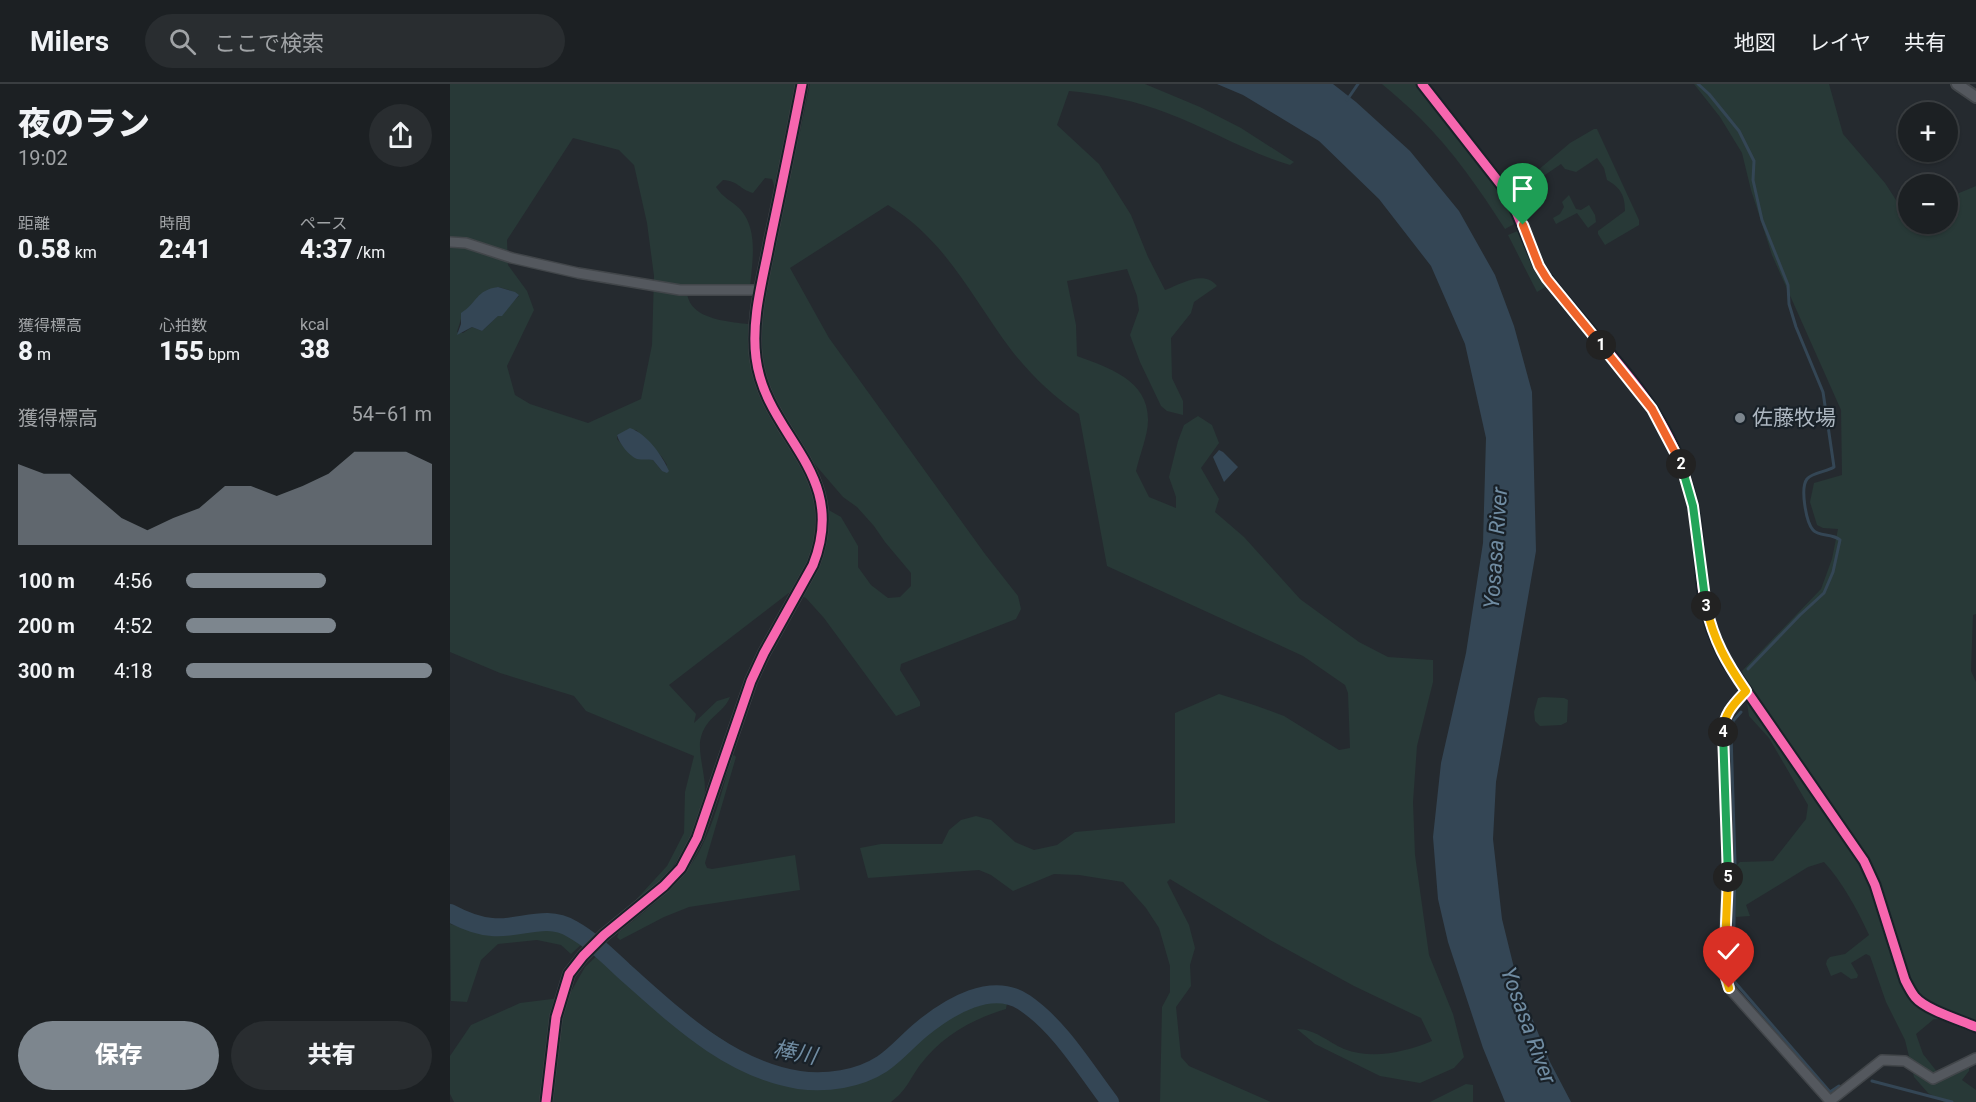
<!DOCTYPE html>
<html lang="ja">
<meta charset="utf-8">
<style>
body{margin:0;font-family:Roboto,"Noto Sans JP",sans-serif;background:#292d30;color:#f1f3f6;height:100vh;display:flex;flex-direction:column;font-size:22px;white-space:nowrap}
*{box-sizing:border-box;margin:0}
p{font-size:20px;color:#a0a3a6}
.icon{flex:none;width:33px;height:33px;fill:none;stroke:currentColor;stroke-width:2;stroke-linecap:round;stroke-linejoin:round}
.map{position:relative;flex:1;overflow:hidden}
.panel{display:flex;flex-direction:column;background:#1c2023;width:450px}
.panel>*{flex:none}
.fabs{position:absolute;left:1448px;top:18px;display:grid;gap:12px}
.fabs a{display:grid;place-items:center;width:60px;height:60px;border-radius:50%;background:#1c2023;box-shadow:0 2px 4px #0004,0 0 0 2px #3a3e41;font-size:30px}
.pin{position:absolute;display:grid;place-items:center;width:51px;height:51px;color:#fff;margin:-62px -26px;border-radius:50% 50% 50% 0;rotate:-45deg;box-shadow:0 0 6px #0007}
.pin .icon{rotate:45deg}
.km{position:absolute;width:30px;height:30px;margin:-15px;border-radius:50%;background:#222;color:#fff;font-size:16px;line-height:30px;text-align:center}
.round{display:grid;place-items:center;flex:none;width:63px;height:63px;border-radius:32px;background:#292d30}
.head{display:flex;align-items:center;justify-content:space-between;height:102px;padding:0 18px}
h1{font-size:33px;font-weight:800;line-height:45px}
.metrics{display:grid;grid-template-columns:repeat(3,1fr);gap:9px;height:102px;padding:6px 18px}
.metrics div{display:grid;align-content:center}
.metrics b{font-size:26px;font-weight:800}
.metrics small{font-size:16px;font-weight:400}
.metrics p{font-size:16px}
.chart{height:168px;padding:12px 18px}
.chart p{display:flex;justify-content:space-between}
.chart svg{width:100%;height:108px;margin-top:6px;fill:#7d868e;opacity:.7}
.button{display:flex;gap:12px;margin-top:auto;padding:12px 18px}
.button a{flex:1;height:69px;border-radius:36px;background:#7d868e;color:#fff;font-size:24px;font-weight:800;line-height:69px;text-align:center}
.button a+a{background:#292d30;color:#f1f3f6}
ul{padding:0 18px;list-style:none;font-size:20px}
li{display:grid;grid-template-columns:96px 72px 1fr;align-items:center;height:45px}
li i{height:15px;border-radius:8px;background:#7d868e}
header{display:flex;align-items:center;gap:36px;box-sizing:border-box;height:84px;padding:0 30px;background:#1c2023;border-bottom:2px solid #3a3e41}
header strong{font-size:28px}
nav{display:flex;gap:33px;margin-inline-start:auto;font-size:21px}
.search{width:420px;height:54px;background:#292d30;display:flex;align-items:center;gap:15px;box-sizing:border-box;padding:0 21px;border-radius:33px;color:#a0a3a6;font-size:22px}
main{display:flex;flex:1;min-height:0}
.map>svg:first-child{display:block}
.green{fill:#283937;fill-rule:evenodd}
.water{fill:#344655}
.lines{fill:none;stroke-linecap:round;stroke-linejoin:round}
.stream{stroke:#344655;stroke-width:3}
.river{stroke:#344655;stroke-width:18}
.minor-casing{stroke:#42464a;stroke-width:12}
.tertiary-casing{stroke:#42464a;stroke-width:14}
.minor{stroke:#54585e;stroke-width:9}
.tertiary{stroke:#54585e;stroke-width:10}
.cycleway-casing{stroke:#192128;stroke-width:13}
.cycleway{stroke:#f766af;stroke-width:9}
.split-1-casing{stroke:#fff;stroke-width:12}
.split-2-casing{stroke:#fff;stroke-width:12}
.split-3-casing{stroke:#fff;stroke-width:12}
.split-4-casing{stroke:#fff;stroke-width:12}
.split-5-casing{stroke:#fff;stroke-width:12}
.split-6-casing{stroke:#fff;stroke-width:12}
.split-1{stroke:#f0652b;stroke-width:8}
.split-2{stroke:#f0652b;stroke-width:8}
.split-3{stroke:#22a559;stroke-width:8}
.split-4{stroke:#f5b400;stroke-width:8}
.split-5{stroke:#22a559;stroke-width:8}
.split-6{stroke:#f5b400;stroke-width:8}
.poi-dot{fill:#7d868e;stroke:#192128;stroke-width:2}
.labels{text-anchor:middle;stroke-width:4.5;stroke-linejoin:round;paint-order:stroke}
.poi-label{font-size:21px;fill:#adb7c1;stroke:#192128;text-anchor:start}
.water-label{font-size:22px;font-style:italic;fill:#708ca2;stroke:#192128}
</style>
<header>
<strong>Milers</strong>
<div class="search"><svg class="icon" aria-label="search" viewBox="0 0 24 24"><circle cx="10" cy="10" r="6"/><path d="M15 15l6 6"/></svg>ここで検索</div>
<nav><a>地図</a><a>レイヤ</a><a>共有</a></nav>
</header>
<main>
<section class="panel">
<div class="head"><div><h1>夜のラン</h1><p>19:02</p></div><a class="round"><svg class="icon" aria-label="share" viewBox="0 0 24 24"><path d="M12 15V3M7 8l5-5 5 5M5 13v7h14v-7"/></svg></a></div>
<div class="metrics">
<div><p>距離</p><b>0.58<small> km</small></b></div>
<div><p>時間</p><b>2:41</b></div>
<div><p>ペース</p><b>4:37<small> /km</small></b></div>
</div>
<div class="metrics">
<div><p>獲得標高</p><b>8<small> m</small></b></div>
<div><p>心拍数</p><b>155<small> bpm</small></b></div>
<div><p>kcal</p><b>38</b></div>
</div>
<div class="chart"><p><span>獲得標高</span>54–61 m</p>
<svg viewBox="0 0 160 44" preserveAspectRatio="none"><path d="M0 44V11L10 15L20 15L30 24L40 33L50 38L60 33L70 29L80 20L90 20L100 24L110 20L120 15L130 6L140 6L150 6L160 11V44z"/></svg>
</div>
<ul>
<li><b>100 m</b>4:56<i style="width:57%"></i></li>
<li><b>200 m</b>4:52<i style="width:61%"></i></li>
<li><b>300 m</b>4:18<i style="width:100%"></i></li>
</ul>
<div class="button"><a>保存</a><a>共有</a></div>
</section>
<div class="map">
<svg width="1526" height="1018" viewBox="0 0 1526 1018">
<rect width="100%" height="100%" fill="#252a2f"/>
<g class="green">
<path d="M0,0H346L337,58L348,57L360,0H695L750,23L791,44L844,78L840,81C797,68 759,45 717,29C687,17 652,10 619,7L607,41L649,80L681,131L698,173L715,206C731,200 754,185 767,202L744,218L741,229L721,254L722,294L733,317V331L717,327L711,322L690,278L680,251L689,226L687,212L677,185L617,197L626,241L627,272C659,284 699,296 698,337C698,351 689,373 686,387L699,413L726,424V413L719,393L728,357L734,341L748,332L762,341L769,359L751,384L769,415L765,428L794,453L850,515L909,558L938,573L983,576V598L967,662L963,718L965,771L979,871L1003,930L1014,973L1004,984L970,999L930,992L865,960L847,945C865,945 878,958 894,965C923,976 955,968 982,957L971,934L904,902L820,856L720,795L717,798L739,841L745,864L740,881L741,902L726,923L731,973L739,982L821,1018H710L712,923L720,908V882L709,844L696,824L673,798L629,791L604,790L563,807L541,791L529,786L418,794L410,764L431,760H492L499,746L511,736L526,732L541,736L565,758L584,766L607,761L625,748L725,739V629L769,610L804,621L834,632L889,666L900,664L898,609L895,601L853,572L657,482L629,330C603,312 582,292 562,267C522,214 497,157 438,121L340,184L379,254L535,470L568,512L571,525L566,535L451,580L450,586L470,618V622L446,632L374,534L356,514L340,508L219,601L246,630L244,639L267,617L280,613C273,630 257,632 251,653C247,665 255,690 255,704C255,716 251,727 246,739C233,777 212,796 183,822L182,820L217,782L234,749L235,708L244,672L136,627L124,612L50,589L0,568ZM123,54L169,66L184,81L197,139L204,192L202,261L191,315L138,339L80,320L65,311L57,282L84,226L77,207L58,181L57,156ZM315,94L322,95L330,121L308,241C285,238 235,238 237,204H300C302,178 309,146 290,125C281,116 274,115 266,103L273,96C289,97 289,105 303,109ZM48,203L59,206L69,212L32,247L22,243L13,249L7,248L11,235L36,208ZM186,346L212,373L217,381L212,387L203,376L183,372L167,355V351ZM362,377L393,413L407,423L424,442L435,458L461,489V502L450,513L438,514L421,501L408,483V462L391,433L368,420L362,401L351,378Z"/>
<path d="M932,0H966L1046,103L1058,120L1066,139L1055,145C1030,106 1003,67 970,34C958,22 945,11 932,0Z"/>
<path d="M1244,0H1379L1393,50L1435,99L1455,130H1458V140H1497V114L1526,102V530L1523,531L1521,587L1526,598V946L1493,935H1484L1466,950L1473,970L1488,989L1519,981V987L1512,996L1526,1006V1018H1494L1478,1009L1464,993L1455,956L1436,918L1420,872L1416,870L1401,879L1408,891L1407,894L1401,895L1391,888L1381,892L1376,880L1377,876L1380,873L1395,870L1419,851C1407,825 1393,799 1374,778L1358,783L1296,821L1300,832L1286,833V782L1290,778L1323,777L1356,735L1358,721L1319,654L1299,632L1292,587L1371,505L1382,475L1388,445L1373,444L1367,441L1360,418L1364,399L1392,391L1391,326L1322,171L1301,106L1292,69L1270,33Z"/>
<path d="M1144,45H1147L1189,136V141L1155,161L1148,150V147L1175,127C1175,112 1171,104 1157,96L1154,84L1147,74L1126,88L1115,85L1111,80L1092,93L1087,87L1120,59Z"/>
<polygon points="1119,111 1126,125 1131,126 1139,121 1145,131 1146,138 1138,144 1127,129 1106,140 1103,134 1110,130 1114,123 1112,118"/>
<polygon points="1070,146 1087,188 1097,202 1087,208 1058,151"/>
<polygon points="1093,613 1114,614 1118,616 1117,638 1111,641 1090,642 1085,637 1084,628 1088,614"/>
<path d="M284,671L286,673L255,779L257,784L262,785L345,771L350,806L239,823L214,833L170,856L167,853L169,848C194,828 221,808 240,782C261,753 272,708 281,674Z"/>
<path d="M0,840C14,843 28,848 42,849C80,852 99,831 133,859L121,870L111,861L87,856L48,860L31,876L17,918L1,917Z"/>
<path d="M155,864L250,941L282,962L321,983L377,993L410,984L431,975L458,961L495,932L528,917L558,913L556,925C522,935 492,952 470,981C459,996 457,1006 441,1018H4L0,1010V972L21,941L70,919L118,913L135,883Z"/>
<polygon points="1016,1000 1023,1001 1023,1018 980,1018"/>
</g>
<g class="water">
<polygon points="767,0 883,0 906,18 960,67 1009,127 1045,191 1064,242 1082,308 1086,467 1046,698 1043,755 1052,835 1068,900 1100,978 1121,1018 1055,1018 1033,964 998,858 988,815 983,753 991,679 1016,569 1033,459 1036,354 1015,260 981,182 929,115 869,57 793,11"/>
<path d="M48,203L65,208L69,211L52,232H48L32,247L22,243L7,251L11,240V229C27,219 26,206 48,203Z"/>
<path d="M180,344C197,350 212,371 219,387L217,389L212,387L203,376C197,375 192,376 187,375C179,372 169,359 167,351Z"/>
<polygon points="769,366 773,368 788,383 774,398 763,373"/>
</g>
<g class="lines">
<g class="stream">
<path d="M1248,0L1259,10L1289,47L1304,77L1303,96L1312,136L1338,201L1339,220L1346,243L1373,308L1384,383C1377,388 1363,388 1357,395C1350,404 1356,438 1363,446C1369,453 1382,449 1390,456L1383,488L1374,509L1350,531L1298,585"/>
<polyline points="897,16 908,0"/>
<polyline points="1291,628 1283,637 1281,650 1285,779 1283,896 1380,1008 1389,1002"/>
<polyline points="1422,997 1502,1018"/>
</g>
<path class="river" d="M0,829C13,836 27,842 42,843C69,846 96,829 122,845C142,856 159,873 175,888C226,933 279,985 349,996C376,1000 409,995 432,980C447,970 459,955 473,944C499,923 542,896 575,919C611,944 634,984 660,1018"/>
<defs>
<g id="minor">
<path d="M972,0L1059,111L1089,182L1097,194C1141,253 1205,308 1230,379C1235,393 1240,408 1243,422C1250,454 1249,486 1254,518C1258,539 1266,558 1276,577L1414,777L1425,801L1455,896C1458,902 1461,908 1465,913C1476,926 1510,936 1526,943"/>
<polyline points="0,158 16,159 62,174 128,189 230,206 310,206"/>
<path d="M1296,607C1284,620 1275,629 1273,647L1278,764L1274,887L1279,904L1380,1017L1432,976L1455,977L1483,995L1526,974"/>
</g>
<g id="tertiary">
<polyline points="1507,0 1526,13"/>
<path d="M96,1018L106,933L119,890L133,872L154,851L214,802L231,784L247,754L301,597L314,569L363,481C400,387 316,354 306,274C301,235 313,195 320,157C331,105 342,52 352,0"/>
</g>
</defs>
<use href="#minor" class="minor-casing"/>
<use href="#tertiary" class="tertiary-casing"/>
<use href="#minor" class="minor"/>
<use href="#tertiary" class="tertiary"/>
<defs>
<g id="cycleway">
<path d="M972,0L1059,111L1089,182L1097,194C1141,253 1205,308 1230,379C1235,393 1240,408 1243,422C1250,454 1249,486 1254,518C1258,539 1266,558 1276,577L1414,777L1425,801L1455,896C1458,902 1461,908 1465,913C1476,926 1510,936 1526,943"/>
<path d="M96,1018L106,933L119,890L133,872L154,851L214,802L231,784L247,754L301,597L314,569L363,481C400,387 316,354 306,274C301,235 313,195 320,157C331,105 342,52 352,0"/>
</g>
</defs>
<use href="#cycleway" class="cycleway-casing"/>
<use href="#cycleway" class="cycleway"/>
</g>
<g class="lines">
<defs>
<polyline id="split-1" points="1073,141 1089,182 1097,195 1151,261"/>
<polyline id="split-2" points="1151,261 1202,325 1231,380"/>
<polyline id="split-3" points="1231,380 1243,422 1256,522"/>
<path id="split-4" d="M1256,522C1264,557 1276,578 1296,607C1284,620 1274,629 1273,648"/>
<polyline id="split-5" points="1273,648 1278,793"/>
<polyline id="split-6" points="1278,793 1274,887 1279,904"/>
</defs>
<use href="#split-1" class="split-1-casing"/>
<use href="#split-2" class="split-2-casing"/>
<use href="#split-3" class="split-3-casing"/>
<use href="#split-4" class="split-4-casing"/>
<use href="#split-5" class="split-5-casing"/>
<use href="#split-6" class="split-6-casing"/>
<use href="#split-1" class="split-1"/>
<use href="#split-2" class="split-2"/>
<use href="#split-3" class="split-3"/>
<use href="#split-4" class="split-4"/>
<use href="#split-5" class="split-5"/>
<use href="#split-6" class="split-6"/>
</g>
<circle class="poi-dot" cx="1290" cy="334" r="6"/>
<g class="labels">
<g class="poi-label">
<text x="1302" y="341">佐藤牧場</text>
</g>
<g class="water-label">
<text transform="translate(1045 464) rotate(-86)" y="8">Yosasa River</text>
<text transform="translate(1079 941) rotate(70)" y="8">Yosasa River</text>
<text transform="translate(345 968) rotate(11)" y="8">棒川</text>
</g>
</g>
</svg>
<div class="fabs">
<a>+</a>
<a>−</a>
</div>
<div class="pin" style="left:1073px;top:141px;background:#1e9e55"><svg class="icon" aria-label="arrive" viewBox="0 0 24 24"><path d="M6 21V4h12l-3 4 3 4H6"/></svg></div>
<div class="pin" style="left:1279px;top:904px;background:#d93025"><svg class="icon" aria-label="check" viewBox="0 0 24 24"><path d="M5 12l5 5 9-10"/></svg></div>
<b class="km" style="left:1151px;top:261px">1</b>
<b class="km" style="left:1231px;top:380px">2</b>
<b class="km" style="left:1256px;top:522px">3</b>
<b class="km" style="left:1273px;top:648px">4</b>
<b class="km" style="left:1278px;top:793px">5</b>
</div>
</main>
